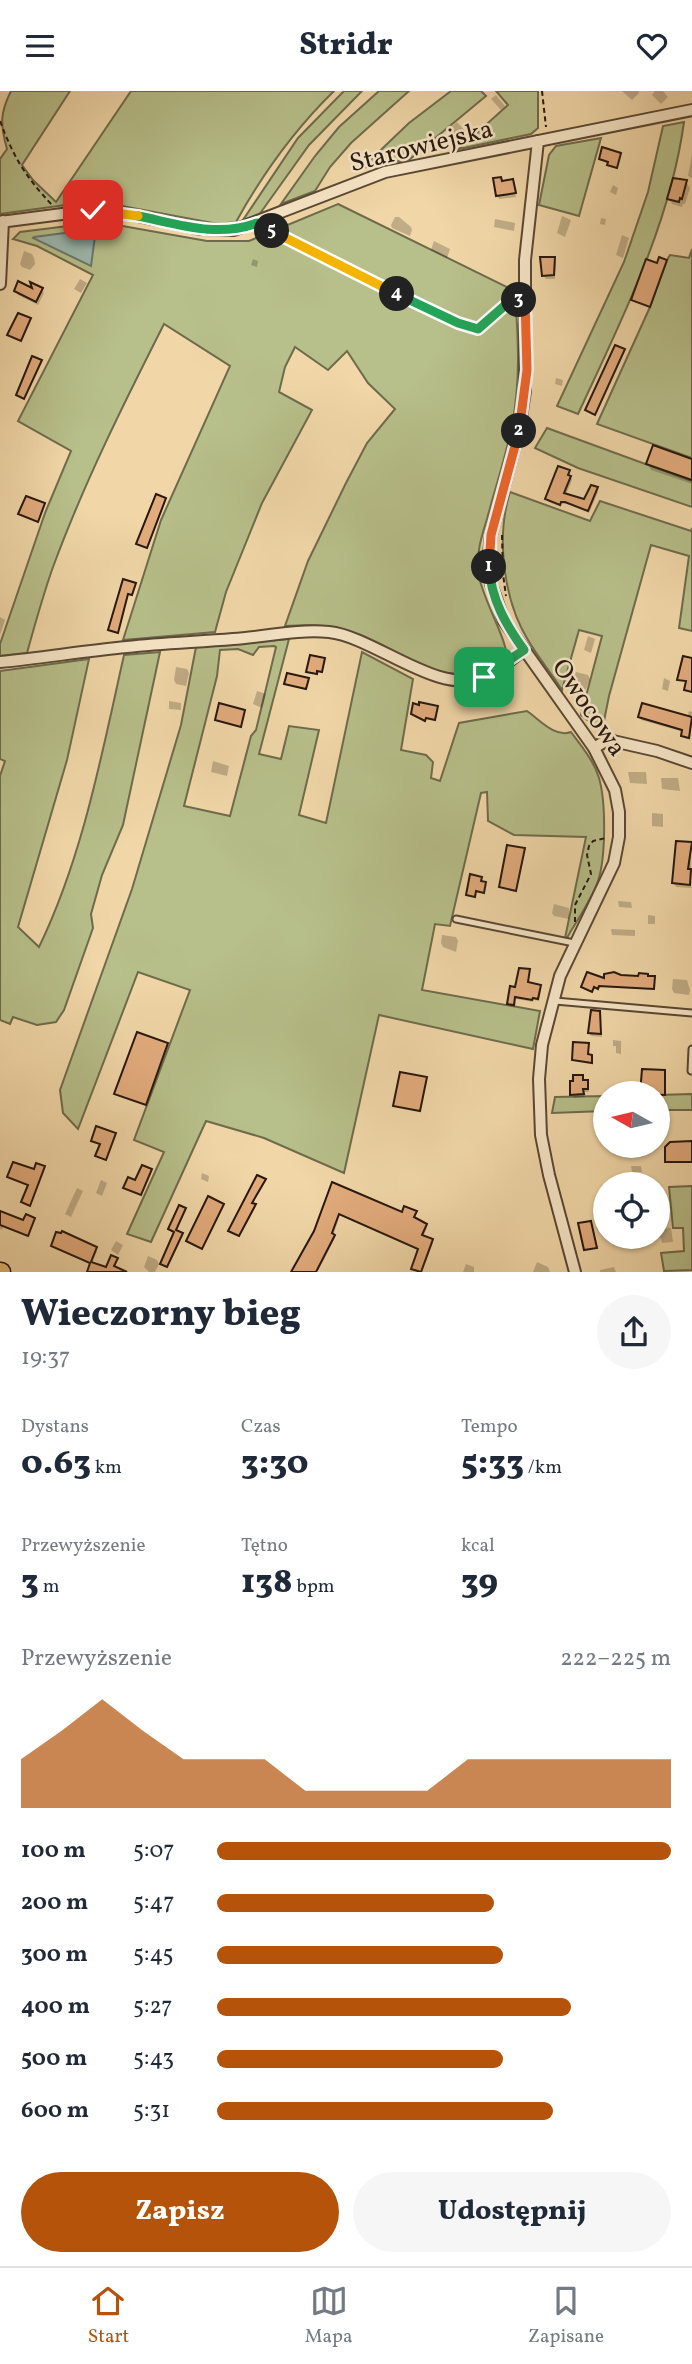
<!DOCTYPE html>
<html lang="pl">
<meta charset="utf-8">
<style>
body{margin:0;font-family:Vollkorn,serif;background:#f6f6f7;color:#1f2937;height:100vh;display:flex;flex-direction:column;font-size:26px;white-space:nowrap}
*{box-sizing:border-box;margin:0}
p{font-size:23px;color:#747a83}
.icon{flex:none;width:38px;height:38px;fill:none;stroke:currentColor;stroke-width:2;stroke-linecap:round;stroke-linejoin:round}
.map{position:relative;height:1181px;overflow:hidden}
.sheet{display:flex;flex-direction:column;background:#fff;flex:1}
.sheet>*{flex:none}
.needle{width:46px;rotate:278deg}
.buttons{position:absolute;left:593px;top:990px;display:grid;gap:14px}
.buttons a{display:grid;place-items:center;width:77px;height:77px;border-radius:50%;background:#fff;box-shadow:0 2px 5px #0004;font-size:35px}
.pin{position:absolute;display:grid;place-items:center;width:60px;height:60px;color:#fff;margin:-30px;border-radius:14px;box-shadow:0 4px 10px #0006}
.km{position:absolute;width:35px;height:35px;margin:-18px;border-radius:50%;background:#222;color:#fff;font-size:19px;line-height:35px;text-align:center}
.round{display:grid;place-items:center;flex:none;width:74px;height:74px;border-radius:37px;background:#f6f6f7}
.head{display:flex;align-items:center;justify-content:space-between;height:119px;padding:0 21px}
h1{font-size:38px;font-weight:800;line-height:52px}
.metrics{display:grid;grid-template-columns:repeat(3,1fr);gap:10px;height:119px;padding:7px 21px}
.metrics div{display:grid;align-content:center}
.metrics b{font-size:35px;font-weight:800}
.metrics small{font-size:19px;font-weight:400}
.metrics p{font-size:19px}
.chart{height:196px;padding:14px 21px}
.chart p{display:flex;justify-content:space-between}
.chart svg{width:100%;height:126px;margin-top:7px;fill:#b45309;opacity:.7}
.primary-button{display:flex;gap:14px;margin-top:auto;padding:14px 21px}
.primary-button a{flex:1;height:80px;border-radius:42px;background:#b45309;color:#fff;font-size:28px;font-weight:800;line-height:80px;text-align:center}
.primary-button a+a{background:#f6f6f7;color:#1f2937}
ul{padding:0 21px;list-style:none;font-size:23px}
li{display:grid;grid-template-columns:112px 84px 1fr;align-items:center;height:52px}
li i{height:18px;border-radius:9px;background:#b45309}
header{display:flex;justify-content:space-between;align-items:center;height:91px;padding:0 21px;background:#fff;font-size:32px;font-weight:800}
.tab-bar{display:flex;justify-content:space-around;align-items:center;height:98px;border-top:2px solid #e0e1e3;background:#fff;font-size:19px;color:#747a83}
.tab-bar a{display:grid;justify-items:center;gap:4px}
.tab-bar .current{color:#b45309}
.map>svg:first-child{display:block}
.green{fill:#b7bf8a;stroke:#6e6b4c;stroke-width:2;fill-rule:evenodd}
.water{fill:#9cb8ae;stroke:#6d786e;stroke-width:2}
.shadow{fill:#0003}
.building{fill:#e3ac7d;stroke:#26170e;stroke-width:2}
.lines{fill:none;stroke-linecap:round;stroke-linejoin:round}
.lane-casing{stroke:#594734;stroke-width:9}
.street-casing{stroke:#594734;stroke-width:14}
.primary-casing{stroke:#26170e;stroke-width:21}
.path{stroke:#26170e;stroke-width:2;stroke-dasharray:5 3.5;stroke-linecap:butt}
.lane{stroke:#f6e5c6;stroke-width:5}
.street{stroke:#f6e5c6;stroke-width:10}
.primary{stroke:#e8bc74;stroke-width:18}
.split-1-casing{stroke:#fff;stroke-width:14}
.split-2-casing{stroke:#fff;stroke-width:14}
.split-3-casing{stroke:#fff;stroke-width:14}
.split-4-casing{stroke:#fff;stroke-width:14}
.split-5-casing{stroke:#fff;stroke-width:14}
.split-6-casing{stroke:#fff;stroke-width:14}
.split-7-casing{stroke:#fff;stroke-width:14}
.split-1{stroke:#22a559;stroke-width:9}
.split-2{stroke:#f0652b;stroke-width:9}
.split-3{stroke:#f0652b;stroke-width:9}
.split-4{stroke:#22a559;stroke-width:9}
.split-5{stroke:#f5b400;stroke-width:9}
.split-6{stroke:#22a559;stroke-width:9}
.split-7{stroke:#f5b400;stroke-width:9}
.labels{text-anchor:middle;stroke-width:5;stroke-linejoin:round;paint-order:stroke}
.street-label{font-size:26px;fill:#26170e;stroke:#f6e5c6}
</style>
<header><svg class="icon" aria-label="menu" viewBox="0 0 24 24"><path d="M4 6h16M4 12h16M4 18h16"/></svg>Stridr<svg class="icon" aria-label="heart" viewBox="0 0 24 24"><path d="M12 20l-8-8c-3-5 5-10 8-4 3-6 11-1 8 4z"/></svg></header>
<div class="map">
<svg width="692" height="1181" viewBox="0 0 692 1181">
<rect width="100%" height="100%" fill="#f1d7a8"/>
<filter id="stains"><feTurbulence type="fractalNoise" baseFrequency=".00286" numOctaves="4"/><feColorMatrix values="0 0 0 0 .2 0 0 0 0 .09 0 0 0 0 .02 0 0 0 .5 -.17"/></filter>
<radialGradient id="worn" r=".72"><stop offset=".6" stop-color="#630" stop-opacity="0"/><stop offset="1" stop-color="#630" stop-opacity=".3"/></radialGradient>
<g class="green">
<path d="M11,0H70L22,74L33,89L56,111L131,0H334C294,39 263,82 236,131L218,133L106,112L87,111L0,123V68L7,58C0,33 0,22 11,0Z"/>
<polygon points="344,0 362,0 309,54 259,124 243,129 298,47"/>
<polygon points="379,0 409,0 351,52 330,76 315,100 281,113 315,65 339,36"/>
<polygon points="451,0 481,0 486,5 410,68 362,77 409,32"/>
<polygon points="496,0 538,0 538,37 531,43 459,58 508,14"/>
<path d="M684,31C670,134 621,230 578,323L557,315L624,171L648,101L663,35Z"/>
<polygon points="601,47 579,125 539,114 549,64 556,55"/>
<path d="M338,113L515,200C518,246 521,289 512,334C506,366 495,397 487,428C482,444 476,463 478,480C480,504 509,551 506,566C499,571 491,578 483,580C433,595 384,552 339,538C322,533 302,534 285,535L308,470L346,392L367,352L395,318L368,292L347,260L328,279L295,256L285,276L279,301L312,319L262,412L226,501L215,541L123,549L161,429L230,275L164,233C124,312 84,392 53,476C43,504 35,533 27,562L0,565V553L45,422L71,360L18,330L93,184L37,155L13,148L20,141L100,131L207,150H249Z"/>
<polygon points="692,158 692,367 597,333 650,216 667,169 670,164 689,167"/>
<polygon points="547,337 692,390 692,416 578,377 535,357"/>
<path d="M510,401L590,430L600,410L691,440L692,437V540L679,537L689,465L651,454L609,605L602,640L581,624L602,545L579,539L562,599C551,582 538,566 528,549C503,508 496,446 510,401Z"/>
<path d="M289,548L259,663L281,668L289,635L319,639L299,724L326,732L362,561L413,588L401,659L426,664L433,671L431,687L440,690L459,632L527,620C540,629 555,647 571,641C582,656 594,670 599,687C606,711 606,766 598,790C591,810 577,829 567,847H565L586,746L514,744L488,730L487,701L481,702L450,835L435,833L422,899L540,920L533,958L379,924L344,1082L264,1047L206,1030L151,1151L127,1143L164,1061L134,1049L190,899L138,881L78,1038L63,1022L60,999L132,798L181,634L196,556ZM274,555L276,556L256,639L251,645L230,725L184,715L217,585L220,559L238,558L253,564L259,556Z"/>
<path d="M160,561L123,734L102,784L91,823L93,837L64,919L56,931L37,934L13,926L10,933L0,929V685L5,670L0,668V580L89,568L67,669L18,836L39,856C83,765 102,662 124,564Z"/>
<polygon points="692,1003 692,1019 658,1019 658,1004"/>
<polygon points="605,1005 605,1020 552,1022 555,1006"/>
<polygon points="692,1095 692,1179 664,1180 661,1162 684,1160 683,1137 673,1137 669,1096"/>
</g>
<polygon class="water" points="96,138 91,175 33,147 34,146"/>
<g class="shadow">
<polygon points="622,0 638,0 639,2 632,9"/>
<polygon points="655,0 663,0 668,6 661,13 652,4"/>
<polygon points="496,4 505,15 501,19 491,8"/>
<polygon points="457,31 466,41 457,48 449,38"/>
<polygon points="692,63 692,87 688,85"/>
<polygon points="686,91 690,97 685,113 683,113 682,116 672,113 669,107"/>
<polygon points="503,92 514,94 516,106 499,108 497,104"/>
<polygon points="613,94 618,97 616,104 610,101"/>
<polygon points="562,125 571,129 565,146 557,142"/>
<polygon points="395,126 399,126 411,136 412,139 410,145 392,137 391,134"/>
<polygon points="601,127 606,128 605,134 600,133"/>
<polygon points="495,128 515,132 514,140 494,136"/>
<polygon points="622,144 629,147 623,167 616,164"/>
<polygon points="434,150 450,158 447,167 431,159"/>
<polygon points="24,160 32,163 34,167 35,173 30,179 22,176 20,173"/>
<polygon points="253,168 258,170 257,176 251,174"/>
<polygon points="554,168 556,171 555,188 546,188 543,184"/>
<polygon points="80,188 87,192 81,202 74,198"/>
<polygon points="42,199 44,202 38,214 18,204 16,200"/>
<polygon points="556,287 563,289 562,295 555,293"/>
<polygon points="692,370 692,393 651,379 648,373"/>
<polygon points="569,381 572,389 566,404 585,410 597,398 598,401 589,422 567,413 562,413 561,416 549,411 547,408"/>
<polygon points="165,408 148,457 138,454"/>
<polygon points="0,526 5,529 0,544"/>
<polygon points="588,545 595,548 591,562 584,559"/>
<polygon points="176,576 187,578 189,582 186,595 176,593 174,589"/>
<polygon points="576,581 588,584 590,588 585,601 574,597 572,593"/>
<polygon points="664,587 670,590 668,600 662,598"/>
<polygon points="257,600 266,603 262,617 253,613"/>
<polygon points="169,610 181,612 181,619 169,618"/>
<polygon points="689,620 692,621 690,649 684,647 684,641 641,629 640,626 687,627"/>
<polygon points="213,670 229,675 227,685 211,681"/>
<polygon points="628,681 646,681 647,693 630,692"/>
<polygon points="661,687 678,687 680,700 662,698"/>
<polygon points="652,722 663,723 663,736 652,735"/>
<polygon points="691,753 691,797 676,796 674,792"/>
<polygon points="618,810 631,811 632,817 619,816"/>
<polygon points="554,813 569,817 569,828 554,825 552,822"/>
<polygon points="648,824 655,825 655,833 648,833"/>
<polygon points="611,838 635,839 635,845 612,844"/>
<polygon points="442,844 456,846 458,850 456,861 443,856 441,852"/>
<polygon points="529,880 528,893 539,895 541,898 539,910 534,909 533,911 516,908 515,916 510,915 509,913"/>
<polygon points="621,886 654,887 654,899 600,896 599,898 595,897 593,901 583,896"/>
<polygon points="673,888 687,889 690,899 689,904 674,902 672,898"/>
<polygon points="599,922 602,946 591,945 589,942"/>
<polygon points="613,949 621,950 621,963 616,962 616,955 613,955"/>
<polygon points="167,954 146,1014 117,1004"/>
<polygon points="582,986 589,994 589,1001 584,1001 585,1006 574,1007 572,1003"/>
<polygon points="606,1027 606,1034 594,1033 594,1028"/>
<polygon points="631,1075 641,1075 642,1081 632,1081"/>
<polygon points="202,1082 209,1085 208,1091 201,1088"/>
<polygon points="101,1089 107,1092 102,1105 96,1102"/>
<polygon points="264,1090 252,1113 255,1116 240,1145 231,1141"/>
<polygon points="333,1094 403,1123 416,1121 415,1129 427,1137 423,1146 433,1152 422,1181 413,1178 420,1159 340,1124 333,1145 335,1147 318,1180 314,1178 312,1181 293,1181 316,1140"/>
<polygon points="77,1097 83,1100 71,1126 65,1123"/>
<polygon points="184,1118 175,1141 182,1145 168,1176 163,1174 176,1142 170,1138"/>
<polygon points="0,1121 24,1131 34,1128 29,1146 3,1136 2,1139 0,1138"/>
<polygon points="671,1137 673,1151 662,1152 661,1147 640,1147 658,1146 658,1138"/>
<polygon points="116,1150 123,1154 118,1164 111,1159"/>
<polygon points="53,1155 95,1158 97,1160 92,1173 107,1178 116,1168 115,1178 121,1181 89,1181 91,1173"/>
<polygon points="148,1165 157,1169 159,1173 155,1181 149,1181 144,1176"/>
<polygon points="537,1171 548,1176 550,1181 533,1181"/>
<polygon points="466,1173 474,1176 474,1181 463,1181"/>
<polygon points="614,1176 616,1181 600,1181 600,1179"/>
</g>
<g class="building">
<polygon points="602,56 621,62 617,77 607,74 608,71 599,68"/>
<polygon points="501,86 502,90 513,88 516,102 496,105 493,87"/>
<polygon points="673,87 687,89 682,108 680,107 679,111 667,108"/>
<polygon points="540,166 555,166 554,184 542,185"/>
<polygon points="659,166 667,169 650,216 631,209 646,168 657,172"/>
<polygon points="18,190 32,197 30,191 43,197 36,211 14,200"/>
<polygon points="18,222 31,227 21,250 7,244"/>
<polygon points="615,254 625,258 595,324 585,319"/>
<polygon points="32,265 42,269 24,308 16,304"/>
<polygon points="653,354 692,368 692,389 646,373"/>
<polygon points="558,375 570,379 568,384 571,385 564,402 584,408 591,394 598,396 588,420 565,411 561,411 560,414 545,408"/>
<polygon points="156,403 166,407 147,457 136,453"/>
<polygon points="26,405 45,412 38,431 18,423"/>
<polygon points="123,488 136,492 132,504 128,503 118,542 108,539"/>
<polygon points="310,564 325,567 322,581 317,580 317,583 306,581"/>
<polygon points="683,565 692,567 692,601 684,599 686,590 677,589"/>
<polygon points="287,582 309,587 306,598 284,593"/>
<polygon points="419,611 438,615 435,629 426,627 425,630 411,623 413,612 419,614"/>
<polygon points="219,612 245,619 241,636 215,629"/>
<polygon points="642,612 692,626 689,647 681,645 682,639 638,626"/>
<polygon points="676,750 692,751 688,778 691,778 690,794 672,792"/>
<polygon points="507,754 525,757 516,800 499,796"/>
<polygon points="470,783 482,786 481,790 486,791 484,802 476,800 475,806 466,804"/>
<polygon points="519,877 530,878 528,891 541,894 538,908 533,907 532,909 515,906 514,914 507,913 510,895 515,896"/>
<polygon points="587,881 604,887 604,883 614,881 621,884 638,885 639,882 648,883 648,885 655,885 654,898 599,895 598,898 594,896 592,901 581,896"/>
<polygon points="591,919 600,920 601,943 588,942"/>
<polygon points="137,941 168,952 146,1014 114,1003"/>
<polygon points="573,951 589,952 588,963 592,964 592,972 572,969"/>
<polygon points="642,978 665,979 665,1004 640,1003"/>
<polygon points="400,981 427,986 420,1020 393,1015"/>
<polygon points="573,984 583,984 583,989 588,989 588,998 583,998 584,1003 570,1004 570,990 573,990"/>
<polygon points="96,1035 116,1042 106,1069 95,1065 100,1053 91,1050"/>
<polygon points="692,1050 692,1071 665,1071 665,1056 670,1051"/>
<polygon points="13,1071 34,1078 36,1072 45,1075 30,1115 21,1111 28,1094 7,1086"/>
<polygon points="142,1074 152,1078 141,1104 123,1097 128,1086 135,1089"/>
<polygon points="257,1084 266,1088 252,1112 256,1113 239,1145 228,1140"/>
<polygon points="332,1091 402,1121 404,1115 417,1120 414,1126 427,1133 422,1144 433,1148 421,1181 411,1178 418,1158 339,1123 332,1142 335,1144 316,1181 291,1181 314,1140"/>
<polygon points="208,1105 224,1113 202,1158 186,1150"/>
<polygon points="179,1114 186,1117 176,1139 183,1142 167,1176 160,1173 174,1141 168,1138"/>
<polygon points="0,1120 23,1129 26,1123 35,1127 28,1145 0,1134"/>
<polygon points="591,1130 597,1157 584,1159 578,1132"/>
<polygon points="62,1140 97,1156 91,1171 106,1176 111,1164 118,1167 114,1175 127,1181 87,1181 90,1172 51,1155 56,1141 61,1142"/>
</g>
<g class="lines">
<defs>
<g id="lane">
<polyline points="456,828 574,852"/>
<polyline points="555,910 692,922"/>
<polyline points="691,980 692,958"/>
</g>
<g id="street">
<polyline points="538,50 525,169 525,300 519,339 491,444 489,463 491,493 504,530 594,657 615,699 619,721 619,746 614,772 560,885 542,954 539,988 541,1044 549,1084 575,1181"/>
<polyline points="0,131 93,119 128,123 200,138 234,139 385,81 692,19"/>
<polyline points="0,193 3,130"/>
<path d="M0,571C42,567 84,560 127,556C162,552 198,551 233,548C264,546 297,538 329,541C375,546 437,605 484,586C498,581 511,568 524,559"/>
<polyline points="594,657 607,649 613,650 657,660 692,672"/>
</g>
<polyline id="primary" points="0,1181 1,1181"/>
</defs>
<use href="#lane" class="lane-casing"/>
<use href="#street" class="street-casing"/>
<use href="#primary" class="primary-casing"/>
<g class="path">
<polyline points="542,0 546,36"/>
<path d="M0,30C14,67 25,85 52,114"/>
<path d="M267,138L386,198L458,232L478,238C492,229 499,214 515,209"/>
<polyline points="502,444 503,483 506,505"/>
<polyline points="575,831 575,814 591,783 587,764 589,755 593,750 606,747"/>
</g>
<use href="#lane" class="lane"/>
<use href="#street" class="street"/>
<use href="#primary" class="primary"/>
</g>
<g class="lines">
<defs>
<path id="split-1" d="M484,586L524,559C506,534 491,508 489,476"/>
<polyline id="split-2" points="489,476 491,444 519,340"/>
<polyline id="split-3" points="519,209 525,208 527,279 519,340"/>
<polyline id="split-4" points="397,203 458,232 478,238 510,210 519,209"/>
<polyline id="split-5" points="272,140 397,203"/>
<path id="split-6" d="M138,125C178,133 217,147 257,132L272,140"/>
<polyline id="split-7" points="93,119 138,125"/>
</defs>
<use href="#split-1" class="split-1-casing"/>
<use href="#split-2" class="split-2-casing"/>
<use href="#split-3" class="split-3-casing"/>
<use href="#split-4" class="split-4-casing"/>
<use href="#split-5" class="split-5-casing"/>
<use href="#split-6" class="split-6-casing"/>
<use href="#split-7" class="split-7-casing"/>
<use href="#split-1" class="split-1"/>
<use href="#split-2" class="split-2"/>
<use href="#split-3" class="split-3"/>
<use href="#split-4" class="split-4"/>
<use href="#split-5" class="split-5"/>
<use href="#split-6" class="split-6"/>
<use href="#split-7" class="split-7"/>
</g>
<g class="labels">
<g class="street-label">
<text transform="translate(421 54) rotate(-14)" y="9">Starowiejska</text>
<text transform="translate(590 616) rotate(56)" y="9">Owocowa</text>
</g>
</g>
<rect width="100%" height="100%" filter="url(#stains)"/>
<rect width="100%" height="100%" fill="url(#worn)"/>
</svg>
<div class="buttons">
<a><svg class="needle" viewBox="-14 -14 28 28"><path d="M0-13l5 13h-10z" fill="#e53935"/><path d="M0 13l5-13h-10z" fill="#747a83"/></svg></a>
<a><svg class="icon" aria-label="locate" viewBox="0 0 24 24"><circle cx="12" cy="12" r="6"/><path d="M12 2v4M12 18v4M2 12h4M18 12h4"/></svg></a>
</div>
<div class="pin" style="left:484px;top:586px;background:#1e9e55"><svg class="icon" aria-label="arrive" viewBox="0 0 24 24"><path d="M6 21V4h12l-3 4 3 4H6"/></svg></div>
<div class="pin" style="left:93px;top:119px;background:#d93025"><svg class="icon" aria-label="check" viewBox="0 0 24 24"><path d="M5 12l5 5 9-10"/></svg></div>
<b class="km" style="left:489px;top:476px">1</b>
<b class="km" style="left:519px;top:340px">2</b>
<b class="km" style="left:519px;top:209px">3</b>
<b class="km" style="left:397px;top:203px">4</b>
<b class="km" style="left:272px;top:140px">5</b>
</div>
<section class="sheet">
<div class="head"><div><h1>Wieczorny bieg</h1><p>19:37</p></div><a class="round"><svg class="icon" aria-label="share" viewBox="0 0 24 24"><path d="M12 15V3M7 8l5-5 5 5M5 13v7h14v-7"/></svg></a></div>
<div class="metrics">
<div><p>Dystans</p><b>0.63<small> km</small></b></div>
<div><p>Czas</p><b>3:30</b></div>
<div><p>Tempo</p><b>5:33<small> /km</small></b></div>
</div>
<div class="metrics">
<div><p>Przewyższenie</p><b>3<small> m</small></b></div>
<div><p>Tętno</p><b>138<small> bpm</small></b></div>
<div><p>kcal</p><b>39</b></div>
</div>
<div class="chart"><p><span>Przewyższenie</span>222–225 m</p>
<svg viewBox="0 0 160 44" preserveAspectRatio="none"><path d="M0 44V27L10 17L20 6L30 17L40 27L50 27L60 27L70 38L80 38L90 38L100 38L110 27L120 27L130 27L140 27L150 27L160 27V44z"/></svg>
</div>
<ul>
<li><b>100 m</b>5:07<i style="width:100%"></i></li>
<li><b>200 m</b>5:47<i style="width:61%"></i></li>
<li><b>300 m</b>5:45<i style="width:63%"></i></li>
<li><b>400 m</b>5:27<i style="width:78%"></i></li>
<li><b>500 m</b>5:43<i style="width:63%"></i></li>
<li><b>600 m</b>5:31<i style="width:74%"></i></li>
</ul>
<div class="primary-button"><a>Zapisz</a><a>Udostępnij</a></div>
</section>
<nav class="tab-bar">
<a class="current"><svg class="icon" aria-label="home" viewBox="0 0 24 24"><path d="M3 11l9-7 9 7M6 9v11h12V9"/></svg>Start</a>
<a><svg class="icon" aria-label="map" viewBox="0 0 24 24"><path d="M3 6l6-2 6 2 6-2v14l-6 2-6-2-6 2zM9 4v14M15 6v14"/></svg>Mapa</a>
<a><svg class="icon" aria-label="saved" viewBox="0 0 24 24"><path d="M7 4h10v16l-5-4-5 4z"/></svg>Zapisane</a>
</nav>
